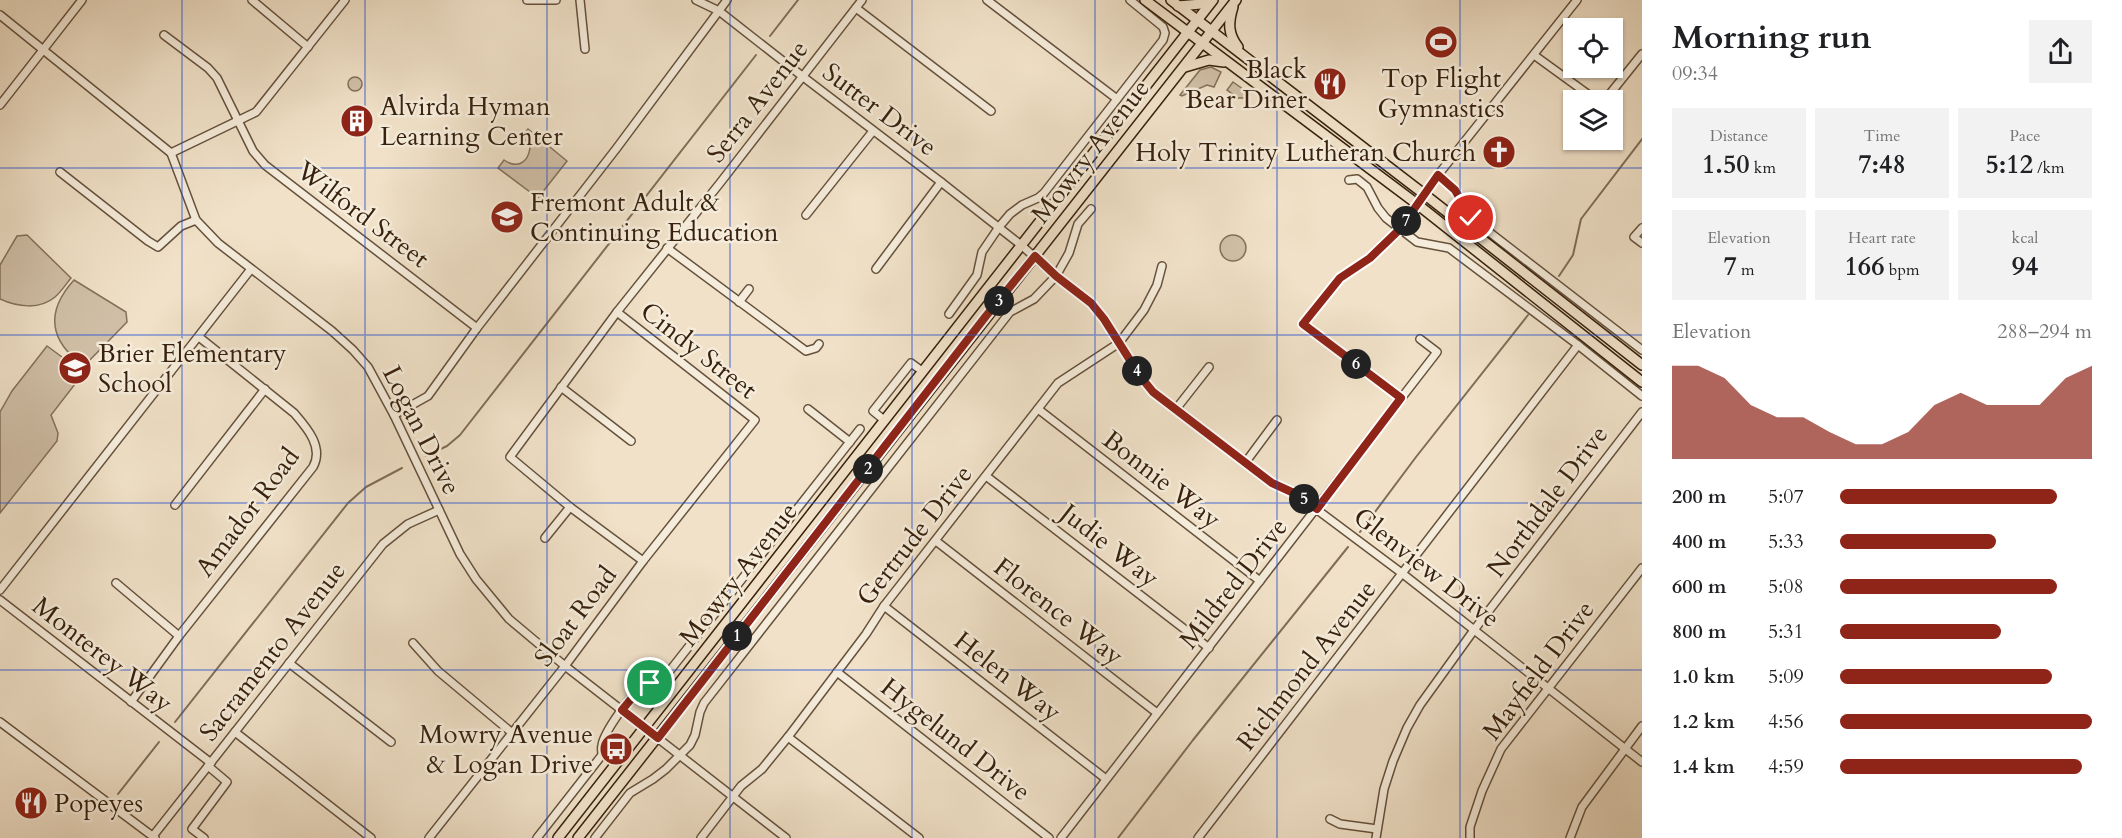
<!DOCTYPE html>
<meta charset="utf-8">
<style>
body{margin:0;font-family:Cardo,serif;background:#f2f2f2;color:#202124;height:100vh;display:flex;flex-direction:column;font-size:22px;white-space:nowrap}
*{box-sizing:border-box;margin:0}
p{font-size:20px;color:#757577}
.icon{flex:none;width:33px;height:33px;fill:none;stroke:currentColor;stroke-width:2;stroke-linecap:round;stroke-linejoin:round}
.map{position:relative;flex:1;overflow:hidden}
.panel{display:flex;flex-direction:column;background:#fff;width:480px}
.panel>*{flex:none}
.controls{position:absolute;left:1563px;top:18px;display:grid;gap:12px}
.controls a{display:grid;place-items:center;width:60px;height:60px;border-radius:0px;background:#fff;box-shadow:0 2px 4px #0004;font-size:30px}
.pin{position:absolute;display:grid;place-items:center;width:51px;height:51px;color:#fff;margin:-26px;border:3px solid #fff;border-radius:50%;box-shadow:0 2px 6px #0007}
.km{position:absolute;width:30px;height:30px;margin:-15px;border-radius:50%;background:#222;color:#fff;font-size:16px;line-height:30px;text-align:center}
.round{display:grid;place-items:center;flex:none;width:63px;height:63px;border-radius:0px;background:#f2f2f2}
.head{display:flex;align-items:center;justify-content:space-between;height:102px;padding:0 30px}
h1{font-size:33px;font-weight:700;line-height:45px}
.figures{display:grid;grid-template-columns:repeat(3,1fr);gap:9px;height:102px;padding:6px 30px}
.figures div{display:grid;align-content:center;border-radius:0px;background:#f2f2f2;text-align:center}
.figures b{font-size:26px;font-weight:700}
.figures small{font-size:16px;font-weight:400}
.figures p{font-size:16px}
.chart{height:168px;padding:12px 30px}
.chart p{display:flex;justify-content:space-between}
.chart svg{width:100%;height:108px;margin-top:6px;fill:#8f2418;opacity:.7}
ul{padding:0 30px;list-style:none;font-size:20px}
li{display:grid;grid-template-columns:96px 72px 1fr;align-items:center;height:45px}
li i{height:15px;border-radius:8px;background:#8f2418}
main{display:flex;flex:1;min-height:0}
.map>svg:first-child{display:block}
.green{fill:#d1c0a8;stroke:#84705a;stroke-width:1.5}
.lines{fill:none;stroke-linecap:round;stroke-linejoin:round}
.stream{stroke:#806d57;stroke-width:2}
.minor-casing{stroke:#65513c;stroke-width:10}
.major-casing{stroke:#37210d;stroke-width:12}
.minor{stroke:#f5ecdb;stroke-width:7}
.major{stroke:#f0e1c8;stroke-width:9}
.route-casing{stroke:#fff;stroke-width:12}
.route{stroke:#8f2418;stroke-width:8}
.grid{fill:none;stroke:#1d4ed8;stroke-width:1.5;stroke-opacity:0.55}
.labels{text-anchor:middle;stroke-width:5;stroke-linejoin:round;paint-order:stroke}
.poi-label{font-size:26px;fill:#37210d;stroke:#f5ecdb;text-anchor:start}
.street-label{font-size:26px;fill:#37210d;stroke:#f5ecdb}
</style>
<main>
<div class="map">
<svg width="1642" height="838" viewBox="0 0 1642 838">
<rect width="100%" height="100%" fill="#f0e1c8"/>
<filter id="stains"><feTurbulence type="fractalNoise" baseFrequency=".00333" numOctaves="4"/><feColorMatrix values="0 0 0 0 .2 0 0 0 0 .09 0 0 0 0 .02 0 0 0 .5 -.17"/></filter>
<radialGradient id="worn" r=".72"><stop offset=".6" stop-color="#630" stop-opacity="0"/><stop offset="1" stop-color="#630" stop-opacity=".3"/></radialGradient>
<g class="green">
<polygon points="1211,67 1221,72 1214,87 1207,85 1182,96 1180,95 1200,70"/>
<circle cx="355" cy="84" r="7"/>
<polygon points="1233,82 1250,94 1246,98 1238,98 1227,90"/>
<path d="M528,129L567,161L538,198L498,168L504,160C517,169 528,163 530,148L528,142L521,137Z"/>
<path d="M27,235L71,278C66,284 61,292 55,297C40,310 17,307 0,299V265L17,236Z"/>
<circle cx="1233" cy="248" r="13"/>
<path d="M74,280L126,312L127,322L84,366C49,341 45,312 74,280Z"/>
<polygon points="47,346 81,371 82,375 51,415 58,433 57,441 0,513 0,412 12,391"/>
</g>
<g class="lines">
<g class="stream">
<polyline points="770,36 798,0"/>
<polyline points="1559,276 1573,255 1581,219 1642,139"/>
<polyline points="426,456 447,446 460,435 756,55"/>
<polyline points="1360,532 1416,457 1528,315"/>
<polyline points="175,722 348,503 366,487 402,468"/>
<polyline points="118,794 159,742"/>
<polyline points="1118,838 1193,740 1348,547"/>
</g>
<defs>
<g id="minor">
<polyline points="252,0 308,47"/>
<polyline points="527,0 556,0"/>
<polyline points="580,0 585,49"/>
<polyline points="696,0 719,11 802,76 941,182 1021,245 1056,276 1091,303 1104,319 1141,376 1153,392 1272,483 1296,494 1403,574 1642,762"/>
<polyline points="987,0 1117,99"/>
<polyline points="856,8 991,111"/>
<polyline points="0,15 171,153 196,220 218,243 332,331 353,350 368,367 394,415 460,554 476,579 509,619 565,666 786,838"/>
<polyline points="164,35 208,68 217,78 253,151 265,165 477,328"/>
<polyline points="1534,55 1596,100"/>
<polyline points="1605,100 1642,54"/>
<polyline points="0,105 82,0"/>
<polyline points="171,153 256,112 345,0"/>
<polyline points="60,172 148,241 158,247 181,226 196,220"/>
<polyline points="1438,175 1455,190 1471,218 1642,350"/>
<polyline points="1349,180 1357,179 1367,187 1378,208 1386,218 1417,242 1449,248 1578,345 1642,396"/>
<polyline points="806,215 873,131"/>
<polyline points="1642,228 1634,237 1642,243"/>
<polyline points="667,248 806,351 816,348 819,344"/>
<polyline points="876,269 941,182"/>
<polyline points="739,302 749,289"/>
<polyline points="949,314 977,275 982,252 999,227 1010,214 1022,205 1038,198 1044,193 1163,40 1165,33 1163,27 1130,0"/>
<polyline points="561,387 631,441"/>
<polyline points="1401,398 1303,324 1340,278 1370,258 1400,229 1438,175 1577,0"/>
<polyline points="808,409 850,442"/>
<polyline points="1038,409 1260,581"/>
<polyline points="1176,409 1209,367"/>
<polyline points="394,415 428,396 477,328 616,149 727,0"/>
<polyline points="884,420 873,411 911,363 922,371"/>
<polyline points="1245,463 1277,420"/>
<polyline points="986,476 1209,648"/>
<polyline points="175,505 265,389"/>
<polyline points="545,538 570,507"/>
<polyline points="936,541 1157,713"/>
<polyline points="643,561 570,507 510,457 617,312 720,183 862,0"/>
<polyline points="116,583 179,636"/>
<polyline points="0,590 251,269"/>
<polyline points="0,600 211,763"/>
<polyline points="884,606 1106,779"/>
<polyline points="413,643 438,671 511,732"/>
<polyline points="289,663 391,742"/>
<polyline points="837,672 1049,838"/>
<path d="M131,702L179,636L313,467C324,447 307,428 294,413L199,337"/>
<polyline points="0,722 155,838"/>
<polyline points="235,732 371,838"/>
<polyline points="788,737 919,838"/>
<polyline points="1330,819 1340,824 1377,829"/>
<polyline points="153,836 383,544 408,524 439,510"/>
<polyline points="204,838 192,829 227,782 208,766"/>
<polyline points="429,838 565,666 643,561 755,420 617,312"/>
<path d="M537,838L602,755C602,752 601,748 602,745C604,732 631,694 642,687C651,681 659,679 668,673L860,429"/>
<polyline points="595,838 630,793 653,779 666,769 690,745 695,735 700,712 704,703 1010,312 1034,299 1056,276 1069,253 1078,224 1091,209"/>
<polyline points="701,838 741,786 762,769 788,737 866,634 884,606 1058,383 1119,343 1144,310 1157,285 1162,266"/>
<polyline points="1061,838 1437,352 1420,339"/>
<polyline points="1198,838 1578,345"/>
<polyline points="1376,838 1384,789 1393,761 1407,728 1420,705 1474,630 1642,412"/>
<polyline points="1470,838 1470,827 1482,791 1501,749 1642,568"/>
<polyline points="1570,838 1582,807 1642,726"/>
</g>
<g id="major">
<polyline points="1145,0 1417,204 1642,382"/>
<polyline points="1171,0 1424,194 1642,365"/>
<polyline points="1178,6 1201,4 1209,0"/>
<path d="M1233,7C1228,23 1228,34 1238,47"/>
<polyline points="1185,67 1209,60 1224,62"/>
<polyline points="558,838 1213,0"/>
<polyline points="578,838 1236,0"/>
</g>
</defs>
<use href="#minor" class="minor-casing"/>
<use href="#major" class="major-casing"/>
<use href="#minor" class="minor"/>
<use href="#major" class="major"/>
</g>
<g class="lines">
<defs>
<polyline id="route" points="650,683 641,687 622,710 658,738 986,316 1035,256 1056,276 1091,303 1104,319 1140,376 1153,392 1272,483 1296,494 1317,509 1401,398 1303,324 1340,278 1370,258 1400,229 1438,175 1455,190 1471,218"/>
</defs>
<use href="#route" class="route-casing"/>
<use href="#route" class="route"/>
</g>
<path class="grid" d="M182,0V838M365,0V838M547,0V838M730,0V838M912,0V838M1095,0V838M1277,0V838M1460,0V838M0,168H1642M0,335H1642M0,503H1642M0,670H1642"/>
<defs>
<symbol id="stadium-disc" viewBox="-11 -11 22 22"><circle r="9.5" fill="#8f2418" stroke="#f5ecdb"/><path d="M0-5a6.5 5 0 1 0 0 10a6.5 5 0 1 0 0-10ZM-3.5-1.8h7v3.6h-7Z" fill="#fff"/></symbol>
<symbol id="restaurant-disc" viewBox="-11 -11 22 22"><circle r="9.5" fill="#8f2418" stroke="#f5ecdb"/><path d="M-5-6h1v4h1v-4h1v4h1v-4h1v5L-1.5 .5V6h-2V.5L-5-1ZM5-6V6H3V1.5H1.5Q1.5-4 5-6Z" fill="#fff"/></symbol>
<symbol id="building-disc" viewBox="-11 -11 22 22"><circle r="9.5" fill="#8f2418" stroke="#f5ecdb"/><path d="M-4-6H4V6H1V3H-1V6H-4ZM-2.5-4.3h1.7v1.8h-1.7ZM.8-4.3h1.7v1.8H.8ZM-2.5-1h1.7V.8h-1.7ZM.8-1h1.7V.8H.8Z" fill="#fff"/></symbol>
<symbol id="church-disc" viewBox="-11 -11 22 22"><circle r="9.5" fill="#8f2418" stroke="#f5ecdb"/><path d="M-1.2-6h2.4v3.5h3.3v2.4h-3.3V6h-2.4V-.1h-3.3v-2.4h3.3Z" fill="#fff"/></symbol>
<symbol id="university-disc" viewBox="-11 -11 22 22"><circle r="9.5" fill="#8f2418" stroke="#f5ecdb"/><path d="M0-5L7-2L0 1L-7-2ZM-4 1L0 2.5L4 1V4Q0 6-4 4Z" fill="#fff"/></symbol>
<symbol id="school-disc" viewBox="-11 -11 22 22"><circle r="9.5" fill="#8f2418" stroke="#f5ecdb"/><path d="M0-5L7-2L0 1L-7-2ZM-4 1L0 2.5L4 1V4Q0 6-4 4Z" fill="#fff"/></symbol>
<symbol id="bus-disc" viewBox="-11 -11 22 22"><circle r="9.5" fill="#8f2418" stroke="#f5ecdb"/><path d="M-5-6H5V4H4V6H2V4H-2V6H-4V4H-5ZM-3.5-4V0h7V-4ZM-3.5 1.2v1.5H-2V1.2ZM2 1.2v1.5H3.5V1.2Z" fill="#fff"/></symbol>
</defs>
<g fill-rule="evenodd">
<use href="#stadium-disc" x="1422" y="23" width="38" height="38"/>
<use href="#restaurant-disc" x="1311" y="65" width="38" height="38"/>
<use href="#building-disc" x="338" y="102" width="38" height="38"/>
<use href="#church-disc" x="1480" y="133" width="38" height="38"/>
<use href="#university-disc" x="488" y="198" width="38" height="38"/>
<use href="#school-disc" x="56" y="349" width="38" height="38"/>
<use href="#bus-disc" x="597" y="730" width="38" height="38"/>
<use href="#restaurant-disc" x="12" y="784" width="38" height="38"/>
</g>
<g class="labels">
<g class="poi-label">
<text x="1307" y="78" text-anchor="end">Black<tspan x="1307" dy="30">Bear Diner</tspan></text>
<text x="1441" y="87" text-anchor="middle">Top Flight<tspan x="1441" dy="30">Gymnastics</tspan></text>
<text x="380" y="115">Alvirda Hyman<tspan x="380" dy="30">Learning Center</tspan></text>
<text x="1476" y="161" text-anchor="end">Holy Trinity Lutheran Church</text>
<text x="530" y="211">Fremont Adult &amp;<tspan x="530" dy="30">Continuing Education</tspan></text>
<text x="98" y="362">Brier Elementary<tspan x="98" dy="30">School</tspan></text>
<text x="593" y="743" text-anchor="end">Mowry Avenue<tspan x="593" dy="30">&amp; Logan Drive</tspan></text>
<text x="54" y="812">Popeyes</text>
</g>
<g class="street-label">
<text transform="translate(757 101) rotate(-52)" y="9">Serra Avenue</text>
<text transform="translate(880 109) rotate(37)" y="9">Sutter Drive</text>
<text transform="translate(1090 151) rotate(-52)" y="9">Mowry Avenue</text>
<text transform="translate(363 214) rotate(37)" y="9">Wilford Street</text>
<text transform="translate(699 350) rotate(38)" y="9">Cindy Street</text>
<text transform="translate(422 430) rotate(63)" y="9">Logan Drive</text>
<text transform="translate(1162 479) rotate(38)" y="9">Bonnie Way</text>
<text transform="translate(1547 501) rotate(-53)" y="9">Northdale Drive</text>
<text transform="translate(247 512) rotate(-53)" y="9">Amador Road</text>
<text transform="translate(914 535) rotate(-52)" y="9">Gertrude Drive</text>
<text transform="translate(1110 545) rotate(38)" y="9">Judie Way</text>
<text transform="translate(1427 567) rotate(38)" y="9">Glenview Drive</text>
<text transform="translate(738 574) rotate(-52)" y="9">Mowry Avenue</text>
<text transform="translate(1233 583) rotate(-52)" y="9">Mildred Drive</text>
<text transform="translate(1059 611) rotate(38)" y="9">Florence Way</text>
<text transform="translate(575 616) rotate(-53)" y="9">Sloat Road</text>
<text transform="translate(272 651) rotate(-52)" y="9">Sacramento Avenue</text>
<text transform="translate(103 654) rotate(38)" y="9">Monterey Way</text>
<text transform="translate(1306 665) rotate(-52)" y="9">Richmond Avenue</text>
<text transform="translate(1538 670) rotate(-53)" y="9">Mayfield Drive</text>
<text transform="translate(1008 676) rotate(38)" y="9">Helen Way</text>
<text transform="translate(956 739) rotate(38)" y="9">Hygelund Drive</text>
</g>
</g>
<rect width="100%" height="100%" filter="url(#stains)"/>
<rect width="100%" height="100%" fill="url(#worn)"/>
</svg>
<div class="controls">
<a><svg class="icon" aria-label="locate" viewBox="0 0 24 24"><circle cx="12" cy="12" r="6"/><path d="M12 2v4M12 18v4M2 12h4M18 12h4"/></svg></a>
<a><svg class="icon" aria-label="layers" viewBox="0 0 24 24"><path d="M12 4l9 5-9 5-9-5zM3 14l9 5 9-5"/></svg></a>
</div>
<div class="pin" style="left:650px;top:683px;background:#1e9e55"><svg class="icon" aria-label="arrive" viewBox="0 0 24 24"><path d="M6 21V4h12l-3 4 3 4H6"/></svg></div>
<div class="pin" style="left:1471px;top:218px;background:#d93025"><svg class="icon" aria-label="check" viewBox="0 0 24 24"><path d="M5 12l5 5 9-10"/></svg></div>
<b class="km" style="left:737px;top:636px">1</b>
<b class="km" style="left:868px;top:469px">2</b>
<b class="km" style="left:999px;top:301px">3</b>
<b class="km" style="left:1137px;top:371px">4</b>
<b class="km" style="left:1304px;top:499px">5</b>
<b class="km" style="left:1356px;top:364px">6</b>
<b class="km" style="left:1406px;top:221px">7</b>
</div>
<section class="panel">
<div class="head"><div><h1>Morning run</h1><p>09:34</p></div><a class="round"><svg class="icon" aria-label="share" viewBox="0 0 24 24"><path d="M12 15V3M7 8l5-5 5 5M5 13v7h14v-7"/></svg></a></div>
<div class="figures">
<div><p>Distance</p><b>1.50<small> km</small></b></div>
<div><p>Time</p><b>7:48</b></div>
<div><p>Pace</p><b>5:12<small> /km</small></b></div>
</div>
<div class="figures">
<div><p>Elevation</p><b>7<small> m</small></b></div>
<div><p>Heart rate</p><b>166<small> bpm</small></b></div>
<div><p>kcal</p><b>94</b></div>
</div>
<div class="chart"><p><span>Elevation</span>288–294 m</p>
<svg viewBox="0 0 160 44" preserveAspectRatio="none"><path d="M0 44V6L10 6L20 11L30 22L40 27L50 27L60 33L70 38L80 38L90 33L100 22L110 17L120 22L130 22L140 22L150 11L160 6V44z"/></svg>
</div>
<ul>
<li><b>200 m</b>5:07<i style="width:86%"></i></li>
<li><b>400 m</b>5:33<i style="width:62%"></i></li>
<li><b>600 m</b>5:08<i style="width:86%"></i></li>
<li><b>800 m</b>5:31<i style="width:64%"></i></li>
<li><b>1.0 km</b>5:09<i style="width:84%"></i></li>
<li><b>1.2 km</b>4:56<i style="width:100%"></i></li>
<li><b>1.4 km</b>4:59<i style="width:96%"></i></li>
</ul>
</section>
</main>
